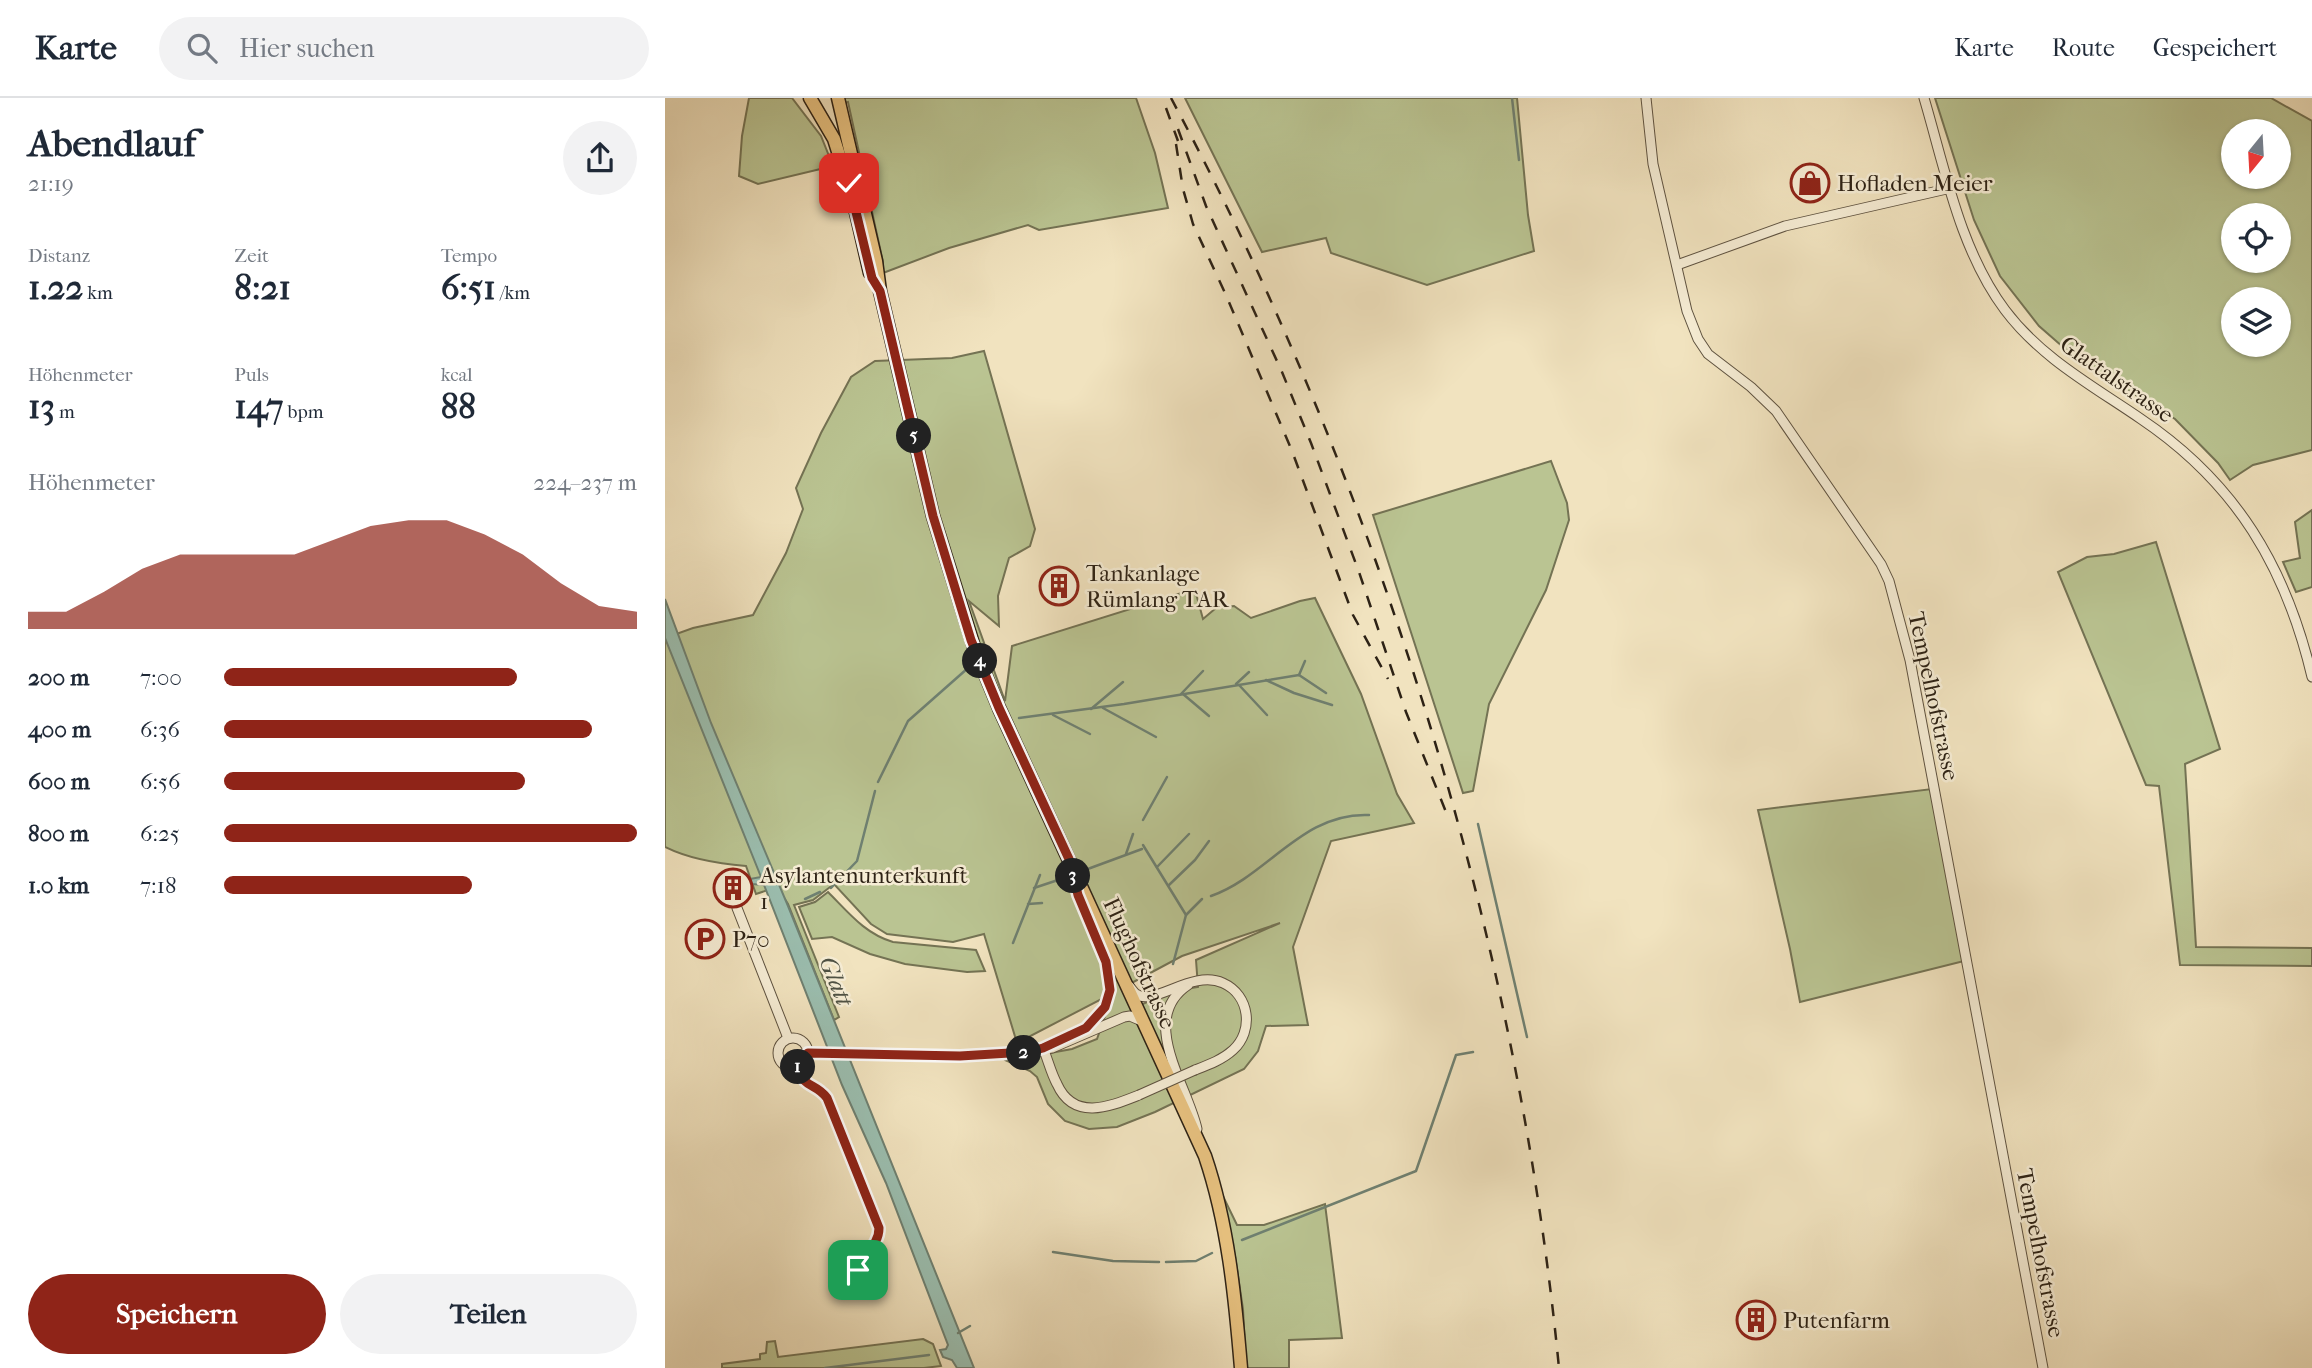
<!DOCTYPE html>
<html lang="de">
<meta charset="utf-8">
<style>
body{margin:0;font-family:"IM FELL French Canon",serif;background:#f2f2f3;color:#1f2937;height:100vh;display:flex;flex-direction:column;font-size:26px;white-space:nowrap}
*{box-sizing:border-box;margin:0}
p{font-size:23px;color:#747a83}
.icon{flex:none;width:38px;height:38px;fill:none;stroke:currentColor;stroke-width:2;stroke-linecap:round;stroke-linejoin:round}
.map{position:relative;flex:1;overflow:hidden}
.sheet{display:flex;flex-direction:column;background:#fff;width:665px}
.sheet>*{flex:none}
.needle{width:46px;rotate:198deg}
.controls{position:absolute;left:1556px;top:21px;display:grid;gap:14px}
.controls a{display:grid;place-items:center;width:70px;height:70px;border-radius:50%;background:#fff;box-shadow:0 2px 5px #0004;font-size:35px}
.pin{position:absolute;display:grid;place-items:center;width:60px;height:60px;color:#fff;margin:-30px;border-radius:14px;box-shadow:0 4px 10px #0006}
.km{position:absolute;width:35px;height:35px;margin:-18px;border-radius:50%;background:#222;color:#fff;font-size:19px;line-height:35px;text-align:center}
.round{display:grid;place-items:center;flex:none;width:74px;height:74px;border-radius:37px;background:#f2f2f3}
.head{display:flex;align-items:center;justify-content:space-between;height:119px;padding:0 28px}
h1{font-size:38px;font-weight:700;line-height:52px}
.metrics{display:grid;grid-template-columns:repeat(3,1fr);gap:10px;height:119px;padding:7px 28px}
.metrics div{display:grid;align-content:center}
.metrics b{font-size:35px;font-weight:700}
.metrics small{font-size:19px;font-weight:400}
.metrics p{font-size:19px}
.chart{height:196px;padding:14px 28px}
.chart p{display:flex;justify-content:space-between}
.chart svg{width:100%;height:126px;margin-top:7px;fill:#8f2418;opacity:.7}
.button{display:flex;gap:14px;margin-top:auto;padding:14px 28px}
.button a{flex:1;height:80px;border-radius:42px;background:#8f2418;color:#fff;font-size:28px;font-weight:700;line-height:80px;text-align:center}
.button a+a{background:#f2f2f3;color:#1f2937}
ul{padding:0 28px;list-style:none;font-size:23px}
li{display:grid;grid-template-columns:112px 84px 1fr;align-items:center;height:52px}
li i{height:18px;border-radius:9px;background:#8f2418}
header{display:flex;align-items:center;gap:42px;box-sizing:border-box;height:98px;padding:0 35px;background:#fff;border-bottom:2px solid #e0e1e3}
header strong{font-size:33px}
nav{display:flex;gap:38px;margin-inline-start:auto;font-size:24px}
.search{width:490px;height:63px;background:#f2f2f3;display:flex;align-items:center;gap:18px;box-sizing:border-box;padding:0 24px;border-radius:38px;color:#747a83;font-size:26px}
main{display:flex;flex:1;min-height:0}
.map>svg:first-child{display:block}
.green{fill:#bac492;stroke:#747354;stroke-width:2;fill-rule:evenodd}
.water{fill:#9bbeaf;stroke:#6f8071;stroke-width:2}
.lines{fill:none;stroke-linecap:round;stroke-linejoin:round}
.stream{stroke:#6f8071;stroke-width:2.5}
.minor-casing{stroke:#5e5240;stroke-width:11}
.major-casing{stroke:#2d2215;stroke-width:15}
.minor{stroke:#f6edd5;stroke-width:9}
.major{stroke:#e8c280;stroke-width:12}
.rail{stroke:#2d2215;stroke-width:2.5;stroke-dasharray:12 12;stroke-linecap:butt}
.minor-bridge-casing{stroke:#5e5240;stroke-width:11;stroke-linecap:butt}
.minor-bridge{stroke:#f6edd5;stroke-width:9}
.route-casing{stroke:#fff;stroke-width:14}
.route{stroke:#8f2418;stroke-width:9}
.labels{text-anchor:middle;stroke-width:5;stroke-linejoin:round;paint-order:stroke}
.poi-label{font-size:23px;fill:#2d2215;stroke:#f6edd5;text-anchor:start}
.street-label{font-size:23px;fill:#2d2215;stroke:#f6edd5}
.water-label{font-size:24px;font-style:italic;fill:#4e5143;stroke:#f6edd5}
</style>
<header>
<strong>Karte</strong>
<div class="search"><svg class="icon" aria-label="search" viewBox="0 0 24 24"><circle cx="10" cy="10" r="6"/><path d="M15 15l6 6"/></svg>Hier suchen</div>
<nav><a>Karte</a><a>Route</a><a>Gespeichert</a></nav>
</header>
<main>
<section class="sheet">
<div class="head"><div><h1>Abendlauf</h1><p>21:19</p></div><a class="round"><svg class="icon" aria-label="share" viewBox="0 0 24 24"><path d="M12 15V3M7 8l5-5 5 5M5 13v7h14v-7"/></svg></a></div>
<div class="metrics">
<div><p>Distanz</p><b>1.22<small> km</small></b></div>
<div><p>Zeit</p><b>8:21</b></div>
<div><p>Tempo</p><b>6:51<small> /km</small></b></div>
</div>
<div class="metrics">
<div><p>Höhenmeter</p><b>13<small> m</small></b></div>
<div><p>Puls</p><b>147<small> bpm</small></b></div>
<div><p>kcal</p><b>88</b></div>
</div>
<div class="chart"><p><span>Höhenmeter</span>224–237 m</p>
<svg viewBox="0 0 160 44" preserveAspectRatio="none"><path d="M0 44V38L10 38L20 31L30 23L40 18L50 18L60 18L70 18L80 13L90 8L100 6L110 6L120 11L130 18L140 28L150 36L160 38V44z"/></svg>
</div>
<ul>
<li><b>200 m</b>7:00<i style="width:71%"></i></li>
<li><b>400 m</b>6:36<i style="width:89%"></i></li>
<li><b>600 m</b>6:56<i style="width:73%"></i></li>
<li><b>800 m</b>6:25<i style="width:100%"></i></li>
<li><b>1.0 km</b>7:18<i style="width:60%"></i></li>
</ul>
<div class="button"><a>Speichern</a><a>Teilen</a></div>
</section>
<div class="map">
<svg width="1647" height="1270" viewBox="0 0 1647 1270">
<rect width="100%" height="100%" fill="#f1e3bf"/>
<filter id="stains"><feTurbulence type="fractalNoise" baseFrequency=".00286" numOctaves="4"/><feColorMatrix values="0 0 0 0 .2 0 0 0 0 .09 0 0 0 0 .02 0 0 0 .5 -.17"/></filter>
<radialGradient id="worn" r=".72"><stop offset=".6" stop-color="#630" stop-opacity="0"/><stop offset="1" stop-color="#630" stop-opacity=".3"/></radialGradient>
<g class="green">
<polygon points="84,0 127,0 156,38 168,68 93,86 74,78 77,38"/>
<polygon points="178,0 471,0 490,55 503,110 374,132 363,127 284,150 218,175 218,164 183,4 179,5"/>
<polygon points="520,0 852,0 863,117 869,153 762,187 666,155 661,140 597,154"/>
<path d="M1270,0H1606L1647,23V352L1588,367L1565,382L1553,365L1510,321L1414,263L1374,228L1335,178L1309,122ZM1568,33H1614V79H1568ZM1568,117H1614V163H1568ZM1568,201H1614V247H1568Z"/>
<path d="M319,253L370,431L365,448L344,460L333,498L334,528L304,503L340,603L347,548L526,492H530L538,521L551,510L569,508L586,520L635,503L650,500L696,596L732,696L749,725L666,743L628,849L643,927L601,928L593,953L579,971L490,1014L452,1029L424,1031L400,1023L383,1006L372,979L365,973L342,963L407,951L432,941L448,895L352,945L319,836L288,844L222,836L206,826L169,786L148,802L129,807L174,919L169,922L123,806L112,789L91,796L81,768C55,766 24,761 0,749V540L28,530L88,517L121,455L138,411L131,390L156,335L186,279L210,263L287,260ZM615,825L531,862L533,889L509,893L468,910L459,889L517,858Z"/>
<polygon points="886,363 902,405 904,422 881,492 824,606 808,693 798,695 708,417"/>
<polygon points="1647,412 1647,489 1631,494 1618,464 1635,460 1630,424"/>
<polygon points="1491,444 1555,651 1520,666 1531,849 1647,850 1647,868 1515,867 1494,688 1481,687 1393,474 1422,459 1449,456"/>
<polygon points="1267,691 1299,863 1135,904 1125,851 1093,712"/>
<path d="M163,794C183,814 200,836 228,844L311,852L320,873L302,874L240,866L205,856L167,839L147,841L134,809L150,804Z"/>
<polygon points="555,1092 572,1127 599,1127 660,1106 677,1240 624,1242 624,1270 581,1270 578,1211 570,1158"/>
<polygon points="258,1241 268,1246 276,1268 259,1270 57,1270 57,1266 95,1261 95,1256 101,1255 102,1244 110,1243 113,1259"/>
</g>
<polygon class="water" points="0,501 46,625 123,808 309,1270 292,1270 287,1262 278,1259 275,1252 281,1251 283,1247 221,1085 177,987 99,787 87,786 85,781 96,779 0,540"/>
<g class="lines">
<g class="stream">
<polyline points="847,0 854,62"/>
<polyline points="634,577 640,563"/>
<polyline points="601,582 629,595 667,607"/>
<polyline points="571,586 584,574"/>
<polyline points="574,587 602,617"/>
<polyline points="516,596 538,573"/>
<polyline points="518,596 544,618"/>
<polyline points="438,610 491,639"/>
<polyline points="426,611 458,584"/>
<polyline points="388,617 425,636"/>
<polyline points="354,620 459,606 634,577 661,595"/>
<polyline points="213,684 243,623 303,570"/>
<polyline points="478,722 502,679"/>
<polyline points="813,726 862,939"/>
<polyline points="478,747 521,817"/>
<polyline points="461,756 468,736"/>
<polyline points="492,769 524,736"/>
<polyline points="420,772 477,751"/>
<polyline points="504,787 530,762 544,743"/>
<polyline points="166,790 192,763 210,693"/>
<polyline points="369,790 399,780"/>
<path d="M546,798C603,778 637,714 704,717"/>
<polyline points="140,801 155,794"/>
<polyline points="363,806 377,805"/>
<polyline points="348,845 375,777"/>
<polyline points="508,866 521,817 537,801"/>
<polyline points="577,1142 751,1073 791,957 808,954"/>
<polyline points="388,1154 448,1163 494,1164"/>
<polyline points="501,1164 531,1163 547,1155"/>
<polyline points="293,1235 305,1228"/>
<polyline points="160,1270 264,1257"/>
</g>
<defs>
<g id="minor">
<polyline points="981,0 988,66 1022,213 1033,241 1043,256 1086,289 1111,313 1216,466 1224,483 1245,562 1378,1270"/>
<path d="M1259,0C1280,71 1295,152 1340,212C1376,260 1428,288 1476,321C1571,385 1621,469 1647,579"/>
<polyline points="1012,167 1120,128 1286,90"/>
<path d="M409,783C420,829 478,899 416,933"/>
<polyline points="72,810 123,940"/>
<path d="M523,887C472,921 523,988 532,1031"/>
<path d="M464,888C467,891 468,894 471,896C489,909 527,871 558,885C585,897 589,933 568,952C557,962 543,967 530,972"/>
<circle cx="128" cy="955" r="15"/>
<path d="M378,950C383,962 386,975 392,986C409,1024 446,1008 474,997"/>
<polyline points="143,955 295,958 348,956 387,950 459,919 465,918 479,924"/>
<path d="M133,969L137,982L157,993L162,1000L214,1130C214,1146 204,1151 196,1164C194,1167 193,1171 191,1175L181,1176L176,1169L179,1160L185,1158L191,1161L194,1166"/>
</g>
<g id="major">
<polyline points="145,0 169,41 181,79"/>
<path d="M173,0L211,163L215,193L268,418L309,549L334,610L540,1058C563,1126 570,1198 576,1270"/>
<polyline points="183,70 184,84 205,175"/>
</g>
</defs>
<use href="#minor" class="minor-casing"/>
<use href="#major" class="major-casing"/>
<use href="#minor" class="minor"/>
<use href="#major" class="major"/>
<g class="rail">
<path d="M506,0C712,384 852,836 894,1270"/>
<polyline points="501,10 513,43"/>
<polyline points="513,31 541,108 617,274 646,345 694,474 741,614 781,714"/>
<polyline points="511,46 518,91 528,126 561,197 627,353 688,517 723,581"/>
</g>
<defs>
<polyline id="minor-bridge" points="474,997 530,972"/>
</defs>
<use href="#minor-bridge" class="minor-bridge-casing"/>
<use href="#minor-bridge" class="minor-bridge"/>
</g>
<g class="lines">
<defs>
<path id="route" d="M184,85L207,180L215,193L268,418L306,542L334,610L404,761L413,797L441,864L445,892L440,909L421,930L378,950L363,954L295,958L143,955L139,965L132,969C140,992 150,984 162,1000L214,1130C214,1149 196,1156 193,1172"/>
</defs>
<use href="#route" class="route-casing"/>
<use href="#route" class="route"/>
</g>
<defs>
<symbol id="shop-ring" viewBox="-11 -11 22 22"><circle r="9.5" fill="#f6edd5" stroke="#8f2418" stroke-width="1.5"/><path d="M-5-2.5h2.3a2.7 3.5 0 0 1 5.4 0H5L5.5 6h-11ZM-1.5-2.5h3a1.5 2.3 0 0 0-3 0Z" fill="#8f2418"/></symbol>
<symbol id="building-ring" viewBox="-11 -11 22 22"><circle r="9.5" fill="#f6edd5" stroke="#8f2418" stroke-width="1.5"/><path d="M-4-6H4V6H1V3H-1V6H-4ZM-2.5-4.3h1.7v1.8h-1.7ZM.8-4.3h1.7v1.8H.8ZM-2.5-1h1.7V.8h-1.7ZM.8-1h1.7V.8H.8Z" fill="#8f2418"/></symbol>
<symbol id="parking-ring" viewBox="-11 -11 22 22"><circle r="9.5" fill="#f6edd5" stroke="#8f2418" stroke-width="1.5"/><path d="M-3.5-5.5H1a3.5 3.5 0 0 1 0 7H-1V5.5H-3.5ZM-1-3.4V-.6H.8a1.4 1.4 0 0 0 0-2.8Z" fill="#8f2418"/></symbol>
</defs>
<g fill-rule="evenodd">
<use href="#shop-ring" x="1123" y="63" width="44" height="44"/>
<use href="#building-ring" x="372" y="466" width="44" height="44"/>
<use href="#building-ring" x="46" y="768" width="44" height="44"/>
<use href="#parking-ring" x="18" y="819" width="44" height="44"/>
<use href="#building-ring" x="1069" y="1200" width="44" height="44"/>
</g>
<g class="labels">
<g class="poi-label">
<text x="1172" y="93">Hofladen Meier</text>
<text x="421" y="483">Tankanlage<tspan x="421" dy="26">Rümlang TAR</tspan></text>
<text x="95" y="785">Asylantenunterkunft<tspan x="95" dy="26">1</tspan></text>
<text x="67" y="849">P70</text>
<text x="1118" y="1230">Putenfarm</text>
</g>
<g class="street-label">
<text transform="translate(1452 281) rotate(35)" y="8">Glattalstrasse</text>
<text transform="translate(1269 598) rotate(78)" y="8">Tempelhofstrasse</text>
<text transform="translate(475 865) rotate(65)" y="8">Flughofstrasse</text>
<text transform="translate(1376 1155) rotate(79)" y="8">Tempelhofstrasse</text>
</g>
<g class="water-label">
<text transform="translate(171 883) rotate(68)" y="8">Glatt</text>
</g>
</g>
<rect width="100%" height="100%" filter="url(#stains)"/>
<rect width="100%" height="100%" fill="url(#worn)"/>
</svg>
<div class="controls">
<a><svg class="needle" viewBox="-14 -14 28 28"><path d="M0-13l5 13h-10z" fill="#e53935"/><path d="M0 13l5-13h-10z" fill="#747a83"/></svg></a>
<a><svg class="icon" aria-label="locate" viewBox="0 0 24 24"><circle cx="12" cy="12" r="6"/><path d="M12 2v4M12 18v4M2 12h4M18 12h4"/></svg></a>
<a><svg class="icon" aria-label="layers" viewBox="0 0 24 24"><path d="M12 4l9 5-9 5-9-5zM3 14l9 5 9-5"/></svg></a>
</div>
<div class="pin" style="left:193px;top:1172px;background:#1e9e55"><svg class="icon" aria-label="arrive" viewBox="0 0 24 24"><path d="M6 21V4h12l-3 4 3 4H6"/></svg></div>
<div class="pin" style="left:184px;top:85px;background:#d93025"><svg class="icon" aria-label="check" viewBox="0 0 24 24"><path d="M5 12l5 5 9-10"/></svg></div>
<b class="km" style="left:133px;top:969px">1</b>
<b class="km" style="left:359px;top:955px">2</b>
<b class="km" style="left:408px;top:778px">3</b>
<b class="km" style="left:315px;top:563px">4</b>
<b class="km" style="left:249px;top:338px">5</b>
</div>
</main>
